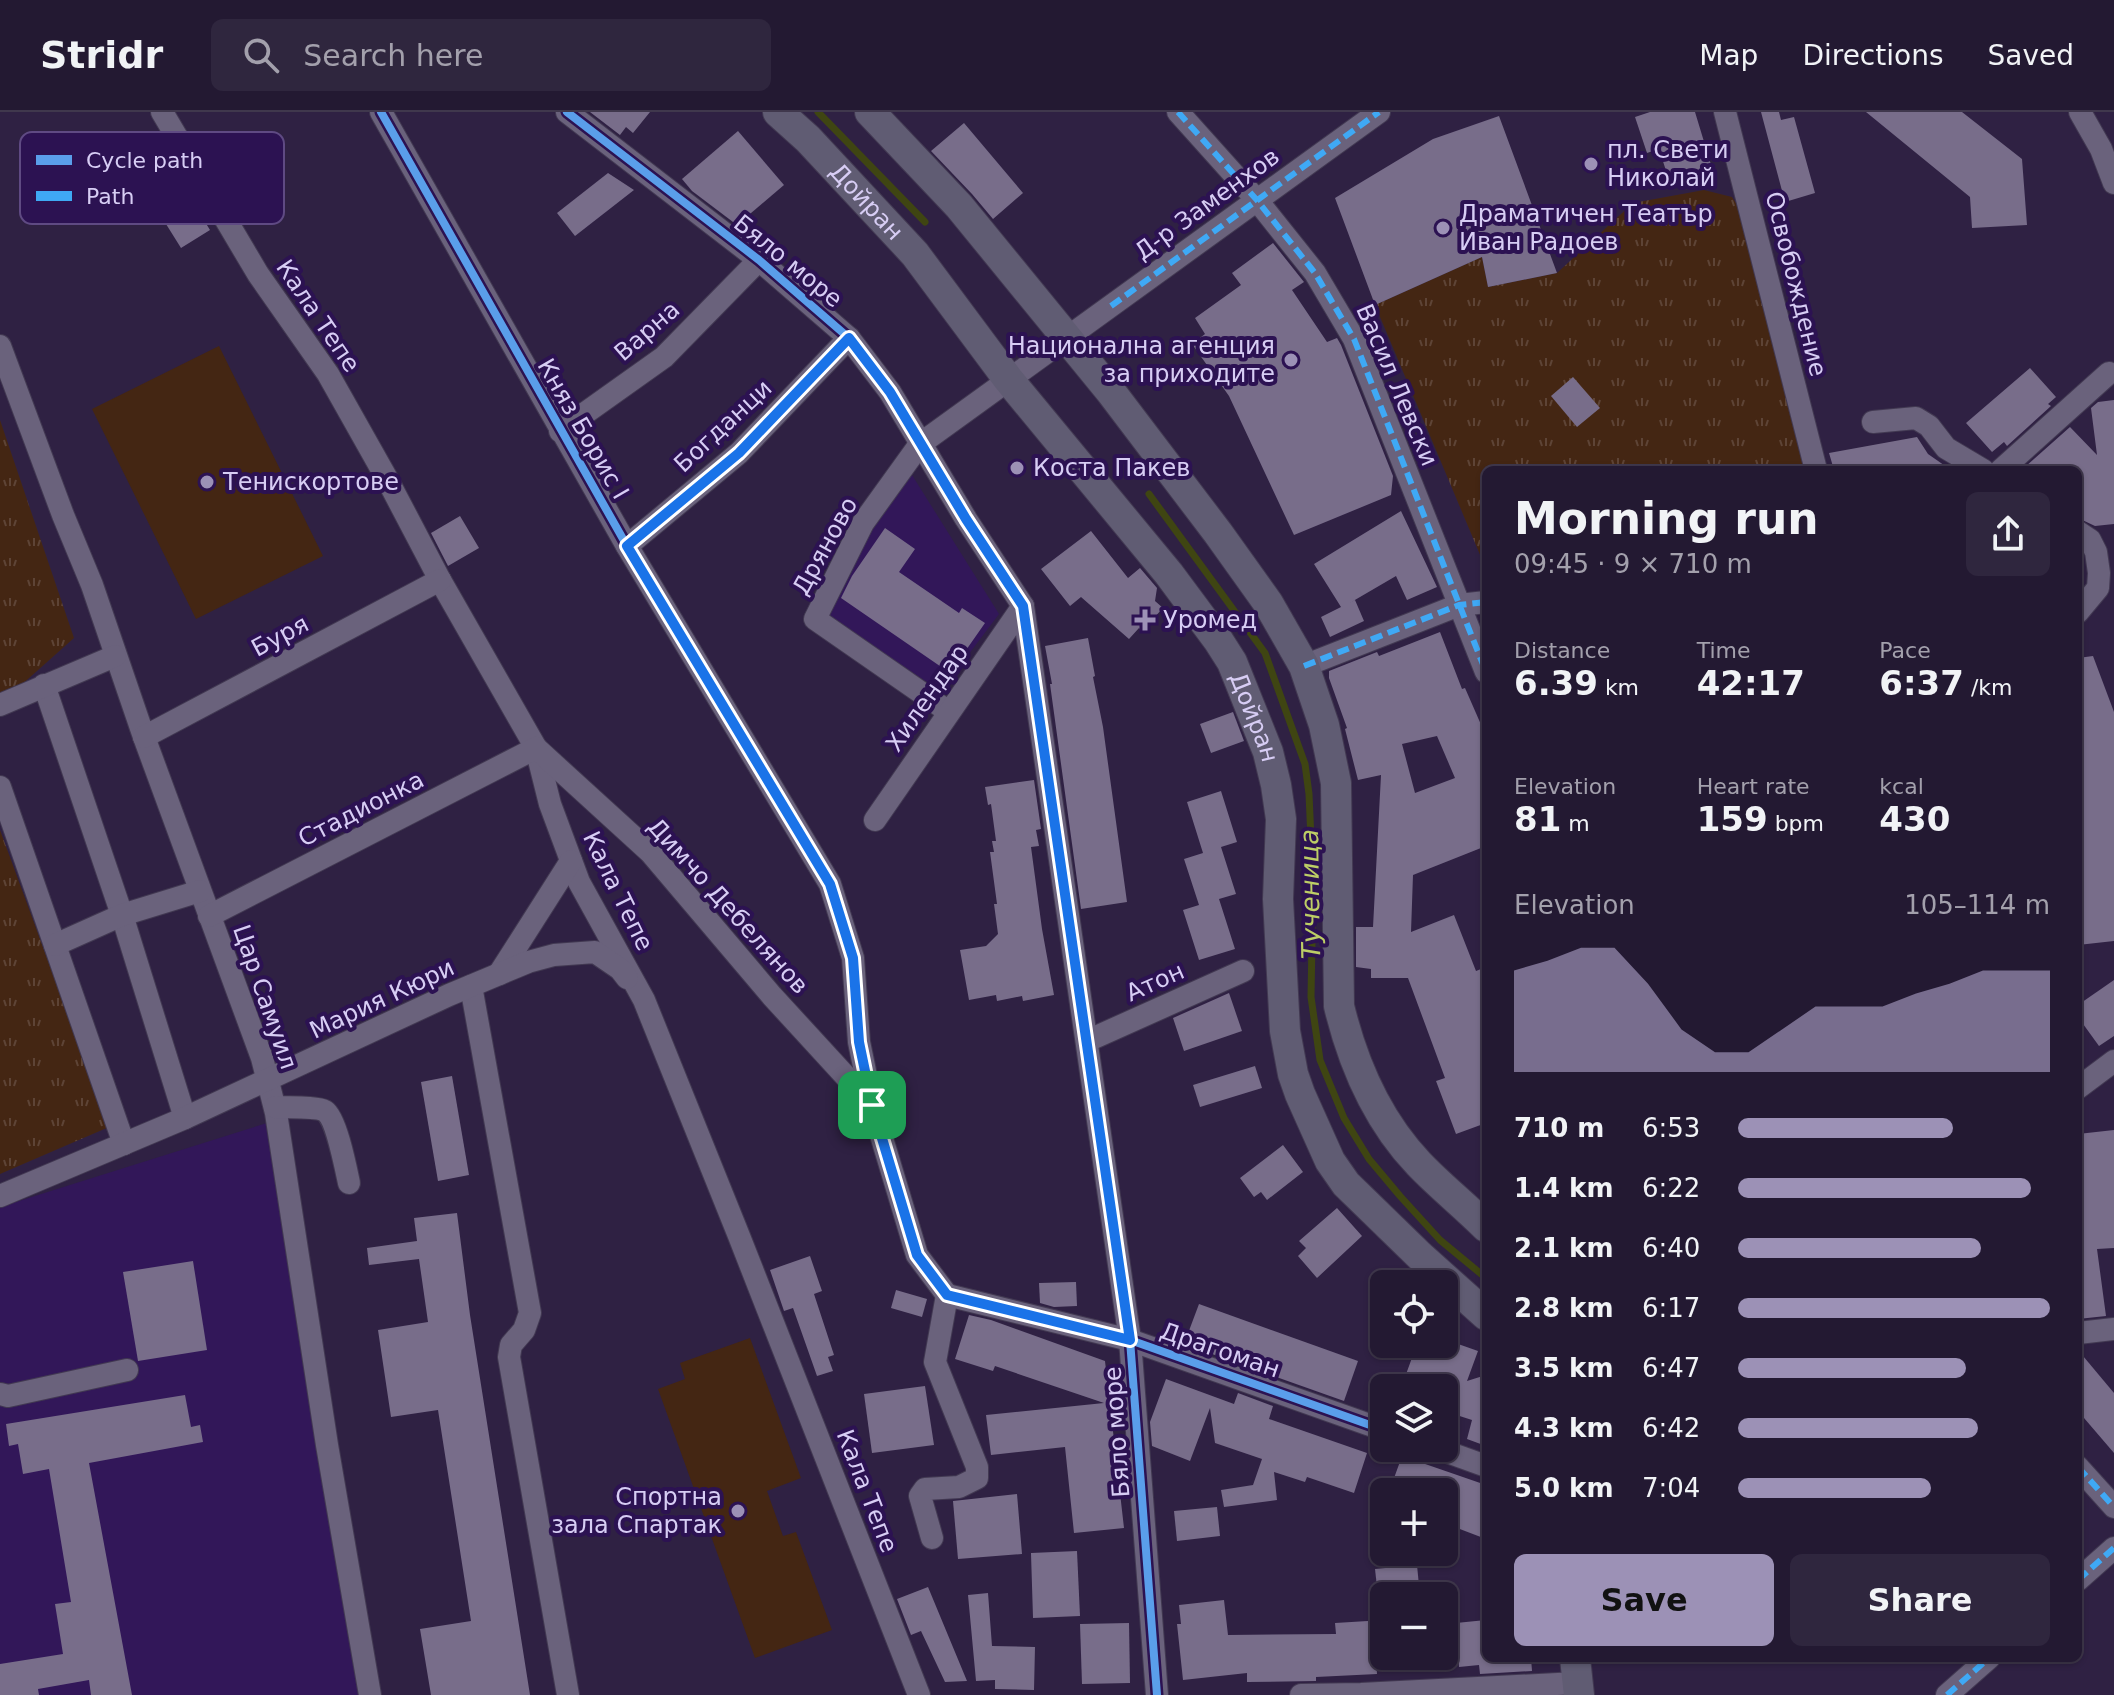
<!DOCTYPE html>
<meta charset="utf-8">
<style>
body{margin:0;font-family:"DejaVu Sans",sans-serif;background:#2f263e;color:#f1f3f6;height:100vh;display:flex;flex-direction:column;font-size:30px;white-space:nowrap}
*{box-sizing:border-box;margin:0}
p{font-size:26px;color:#a3a0ac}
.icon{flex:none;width:44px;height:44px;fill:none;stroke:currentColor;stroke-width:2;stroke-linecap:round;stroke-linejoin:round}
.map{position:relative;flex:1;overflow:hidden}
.side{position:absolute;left:1482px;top:354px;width:600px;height:1196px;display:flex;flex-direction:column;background:#231932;border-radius:12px;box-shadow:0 2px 6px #0004,0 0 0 2px #40384d}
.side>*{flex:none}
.controls{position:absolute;left:1370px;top:1158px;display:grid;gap:16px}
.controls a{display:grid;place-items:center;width:88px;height:88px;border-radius:12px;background:#231932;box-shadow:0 2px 6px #0004,0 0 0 2px #40384d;font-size:40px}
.pin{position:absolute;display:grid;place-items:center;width:68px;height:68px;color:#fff;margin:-34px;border-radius:16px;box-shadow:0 4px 12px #0006}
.round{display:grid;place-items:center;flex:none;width:84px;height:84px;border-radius:12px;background:#2f263e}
.headline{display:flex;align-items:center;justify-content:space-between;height:136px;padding:0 32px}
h1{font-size:44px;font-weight:800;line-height:60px}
.metrics{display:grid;grid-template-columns:repeat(3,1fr);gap:12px;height:136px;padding:8px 32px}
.metrics div{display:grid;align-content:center}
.metrics b{font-size:34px;font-weight:800}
.metrics small{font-size:22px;font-weight:400}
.metrics p{font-size:22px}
.chart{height:224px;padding:16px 32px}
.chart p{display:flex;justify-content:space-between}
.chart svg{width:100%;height:144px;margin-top:8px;fill:#9c91b6;opacity:.7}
.cta{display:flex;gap:16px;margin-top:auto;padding:16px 32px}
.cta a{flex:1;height:92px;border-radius:12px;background:#9c91b6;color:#111;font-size:32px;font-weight:800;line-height:92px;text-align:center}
.cta a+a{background:#2f263e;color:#f1f3f6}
ul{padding:0 32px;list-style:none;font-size:26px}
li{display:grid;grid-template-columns:128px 96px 1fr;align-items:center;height:60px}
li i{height:20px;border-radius:10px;background:#9c91b6}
header{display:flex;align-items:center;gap:48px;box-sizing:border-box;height:112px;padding:0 40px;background:#231932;border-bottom:2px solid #40384d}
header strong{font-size:38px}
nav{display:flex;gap:44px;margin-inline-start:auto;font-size:28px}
.search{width:560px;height:72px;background:#2f263e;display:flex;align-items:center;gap:20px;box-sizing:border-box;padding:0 28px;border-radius:12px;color:#a3a0ac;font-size:30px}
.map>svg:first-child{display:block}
.built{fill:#321759}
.grass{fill:url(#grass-tufts)}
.pitch{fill:#442613}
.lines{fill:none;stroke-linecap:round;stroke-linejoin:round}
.stream{stroke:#3f4512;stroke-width:7}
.building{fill:#786d8a;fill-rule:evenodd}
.minor-casing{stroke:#423952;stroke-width:24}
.major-casing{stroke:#423952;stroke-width:32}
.minor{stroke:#6a627c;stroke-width:22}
.major{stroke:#605c73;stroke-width:30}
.quiet{stroke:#3fa9f5;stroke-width:6;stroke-dasharray:12 6;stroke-linecap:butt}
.cycleway-casing{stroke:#2c1252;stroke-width:13}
.cycleway{stroke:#5a9eea;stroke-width:8}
.route-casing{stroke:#fff;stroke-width:16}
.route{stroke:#1a73e8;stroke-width:10}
.poi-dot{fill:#9c91b6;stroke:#2c1252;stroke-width:3}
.labels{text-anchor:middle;stroke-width:8;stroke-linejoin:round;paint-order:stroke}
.poi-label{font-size:24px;fill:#d7cdf4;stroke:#2c1252;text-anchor:start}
.street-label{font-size:24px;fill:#d7cdf4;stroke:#2c1252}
.water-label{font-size:26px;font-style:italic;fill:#bdce66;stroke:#2c1252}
.key{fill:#2c1252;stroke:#5f4a83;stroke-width:2}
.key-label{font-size:22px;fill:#d7cdf4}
</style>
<header>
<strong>Stridr</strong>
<div class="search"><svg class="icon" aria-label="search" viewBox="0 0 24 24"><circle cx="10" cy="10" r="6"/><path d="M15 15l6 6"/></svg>Search here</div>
<nav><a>Map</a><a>Directions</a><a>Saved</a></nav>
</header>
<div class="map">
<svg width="2114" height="1583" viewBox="0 0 2114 1583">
<defs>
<pattern id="grass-tufts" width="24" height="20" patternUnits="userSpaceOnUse" patternTransform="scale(2)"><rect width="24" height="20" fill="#442613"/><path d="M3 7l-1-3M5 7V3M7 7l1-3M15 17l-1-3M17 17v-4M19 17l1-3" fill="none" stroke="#5e4436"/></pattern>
</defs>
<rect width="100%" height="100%" fill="#2f2143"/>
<g class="built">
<polygon points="912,363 999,502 941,579 826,505 863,426"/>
<polygon points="267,1011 363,1583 0,1583 0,1095"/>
</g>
<g class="grass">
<polygon points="1704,78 1732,85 1746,106 1819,358 1486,358 1486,457 1375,193 1482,145 1488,175 1557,161 1633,91"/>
<polygon points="0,308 74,526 0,592"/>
<polygon points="0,718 109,1015 0,1062"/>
</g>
<g class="pitch">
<polygon points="219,234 323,444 196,507 92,297"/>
<polygon points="750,1226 801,1366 767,1379 783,1424 796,1420 832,1518 755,1546 658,1277 685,1267 680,1251"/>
</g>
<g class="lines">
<g class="stream">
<polyline points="818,0 925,110"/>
<polyline points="1149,382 1265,541 1305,652 1309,682 1313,772 1311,885 1320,948 1344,1006 1369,1047 1400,1084 1440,1128 1486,1166"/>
</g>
</g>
<g class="building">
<polygon points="590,0 650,0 633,21 626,15 620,23"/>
<polygon points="1650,0 1695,0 1712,56 1669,68 1659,37 1647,41 1635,5"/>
<polygon points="1761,0 1779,0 1781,8 1794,5 1815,81 1785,90"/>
<polygon points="1866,0 1962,0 2022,47 2027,113 1972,116 1970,85"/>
<polygon points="1499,4 1557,161 1488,175 1482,145 1375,193 1335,86 1433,27"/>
<polygon points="964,11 1023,81 993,107 972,82 931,39"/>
<polygon points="738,19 784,73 737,113 692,79 682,67"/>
<polygon points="139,33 160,65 170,58 179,72 181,71 210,118 181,136 141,72 122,89 102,58"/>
<polygon points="608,61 634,78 575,124 557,101"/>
<polygon points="1273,131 1304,170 1292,178 1327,230 1337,226 1341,233 1393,364 1391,383 1294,423 1229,284 1192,232 1205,222 1195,206 1241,173 1232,161"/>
<polygon points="2030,256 2056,285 2048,292 2051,294 2007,334 2004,330 1992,340 1966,311"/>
<polygon points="1573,265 1600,296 1577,315 1551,284"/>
<polygon points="2114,288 2114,412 2095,414 2078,406 2078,358 2029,358 2026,354 2070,315 2097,343 2091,296 2098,290"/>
<polygon points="1917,325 1928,342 1951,358 1834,358 1829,341"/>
<polygon points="1401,399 1437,475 1407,488 1396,464 1348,492 1355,488 1364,509 1330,525 1321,505 1341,495 1314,452"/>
<polygon points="460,404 479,436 448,454 431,421"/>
<polygon points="885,416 915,437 899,460 959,501 962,496 985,511 950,561 841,486 852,464"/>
<polygon points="1091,419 1128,466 1140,456 1157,476 1155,489 1163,496 1142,519 1139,516 1129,527 1081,485 1070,494 1041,457"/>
<path d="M1440,520L1462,577L1465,576L1486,624V734L1413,763L1411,820L1454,803L1476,859L1486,855V1011L1456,1022L1436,969L1445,966L1408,866H1371V857L1356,855V815H1373L1381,663L1358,668L1345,617L1347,616L1329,566V559L1377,540L1379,544ZM1437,624L1455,666L1415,681L1402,632Z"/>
<polygon points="1088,526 1095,564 1093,565 1103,615 1127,790 1081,797 1050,572 1052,572 1045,534"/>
<polygon points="2093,544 2114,600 2114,829 2078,833 2078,546"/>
<polygon points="1233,600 1244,629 1211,641 1200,612"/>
<polygon points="1034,668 1041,717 1036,718 1039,734 1031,735 1042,817 1054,883 1023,889 1022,884 997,889 996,883 969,888 960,838 986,834 998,822 994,792 997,792 990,740 994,740 992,729 996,729 991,692 988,693 985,675"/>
<polygon points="1221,679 1237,730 1221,735 1236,782 1219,787 1235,837 1199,848 1183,798 1199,793 1184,747 1203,741 1187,690"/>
<polygon points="2114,868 2114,924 2099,934 2078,905 2078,893"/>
<polygon points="1229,881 1242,919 1184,939 1173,906"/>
<polygon points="1255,954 1262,976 1200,995 1193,973"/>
<polygon points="452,964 469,1063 438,1069 421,970"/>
<polygon points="2114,1018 2114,1136 2097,1137 2106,1204 2078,1207 2078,1022"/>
<polygon points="1283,1033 1303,1060 1267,1088 1261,1080 1254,1085 1240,1066"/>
<polygon points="1337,1096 1362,1124 1317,1166 1298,1144 1306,1136 1299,1129"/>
<polygon points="457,1101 470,1203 530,1583 431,1583 420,1517 471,1509 438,1298 391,1305 378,1218 428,1210 419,1147 369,1153 367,1136 417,1129 414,1106"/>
<polygon points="810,1144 822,1179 814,1182 834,1243 828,1245 833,1259 817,1264 793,1196 784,1199 770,1158"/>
<polygon points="193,1149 207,1238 138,1249 123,1160"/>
<polygon points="1076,1170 1077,1194 1054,1195 1040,1191 1039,1171"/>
<polygon points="896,1178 927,1187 922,1205 891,1196"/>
<polygon points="1199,1192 1358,1249 1344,1289 1184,1232"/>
<polygon points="969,1203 991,1208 1105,1249 1124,1416 1074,1421 1065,1335 991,1343 986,1303 1104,1291 995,1254 993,1259 955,1247"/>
<polygon points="1444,1227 1478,1239 1467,1269 1486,1263 1486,1334 1467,1327 1472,1308 1444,1299 1444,1276 1401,1276 1417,1232 1444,1232"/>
<polygon points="2078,1238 2114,1281 2114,1341 2078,1299"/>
<polygon points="1166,1267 1234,1292 1238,1281 1273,1294 1269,1307 1367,1341 1354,1381 1307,1365 1305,1370 1274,1360 1277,1388 1224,1395 1221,1378 1253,1373 1262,1347 1215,1331 1210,1296 1190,1349 1152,1334 1150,1310"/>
<polygon points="925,1274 934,1333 872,1341 864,1282"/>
<polygon points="185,1283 191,1315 200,1313 203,1330 89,1351 132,1583 91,1583 89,1568 38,1577 39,1583 0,1583 0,1552 63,1542 55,1492 71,1490 49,1357 23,1362 18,1332 9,1334 6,1312"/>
<polygon points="1402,1344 1486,1373 1486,1427 1444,1411 1444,1380 1389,1380"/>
<polygon points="1017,1382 1022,1442 958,1447 953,1389"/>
<polygon points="1217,1395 1220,1424 1177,1429 1174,1399"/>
<polygon points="1077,1439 1080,1504 1033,1506 1031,1441"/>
<polygon points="1417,1453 1420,1484 1378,1484 1375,1457"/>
<polygon points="928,1475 967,1569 945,1570 921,1519 911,1523 897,1487"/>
<polygon points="988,1481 992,1534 1035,1535 1034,1578 995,1577 995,1568 976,1569 968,1483"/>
<polygon points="1224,1488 1228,1523 1336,1522 1335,1511 1384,1508 1384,1530 1375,1531 1377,1562 1316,1565 1316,1569 1247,1570 1247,1561 1183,1568 1177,1512 1181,1512 1179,1493"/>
<polygon points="1486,1508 1486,1546 1531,1546 1532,1559 1480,1562 1479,1553 1459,1555 1456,1511"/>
<polygon points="1129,1511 1130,1571 1082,1572 1080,1512"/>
</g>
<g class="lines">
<defs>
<g id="minor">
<polyline points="162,0 258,162 328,262 386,365 440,468 536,636 550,692 579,770 644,888 739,1124 919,1583"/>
<polyline points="381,0 627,434 830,772 853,846 859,930 872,993 917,1143 947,1183"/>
<polyline points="567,0 759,148 849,226 890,280 966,407 1023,494 1130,1228 1157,1583"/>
<polyline points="1178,0 1256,87 1315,161 1354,227 1486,560"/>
<polyline points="1725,0 1816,358"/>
<polyline points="2080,0 2101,37 2114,71"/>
<polyline points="0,234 63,403 92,473 144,625 262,946 276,1001 327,1333 370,1583"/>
<polyline points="1873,310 1916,306 1929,314 1946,336 1983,358"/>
<polyline points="560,319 664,245 759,148"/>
<polyline points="2001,358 2109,261"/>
<polyline points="2078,420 2090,428 2096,440 2099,461 2098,476 2078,500"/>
<polyline points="627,434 739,341 849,226"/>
<polyline points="1304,554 1459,493 1486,490"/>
<polyline points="44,573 122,803 185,1006"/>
<polyline points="0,593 115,544"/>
<polyline points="949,600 815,507 863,411 920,332 1379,0"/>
<polyline points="144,625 440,468"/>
<polyline points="0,675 124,1032"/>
<polyline points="875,708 1023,494"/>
<polyline points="209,804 536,636 650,740 772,884 872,993"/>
<polyline points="55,833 122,803 200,779"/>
<polyline points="499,862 571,749"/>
<polyline points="471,874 530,1201 524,1218 511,1233 509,1245 568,1583"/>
<polyline points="1087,929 1243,859"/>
<polyline points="2078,976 2114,949"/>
<path d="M275,995C286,996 316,994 325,999C336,1006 346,1057 349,1071"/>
<polyline points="0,1084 185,1006 449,883 528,850 554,843 595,840 620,857 627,866"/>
<polyline points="947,1183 1130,1228 1384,1318"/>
<polyline points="2078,1221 2114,1217"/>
<polyline points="0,1282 8,1284 127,1258"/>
<polyline points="1436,1336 1486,1354"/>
<polyline points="2078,1355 2114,1395"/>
<polyline points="932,1426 920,1384 925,1377 959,1375 977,1366 977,1355 935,1250 947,1183"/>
<polyline points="2078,1468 2114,1436"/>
<polyline points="1301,1583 1361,1582 1577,1571"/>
<polyline points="1947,1583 1989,1546"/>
</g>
<g id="major">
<path id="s1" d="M778,0L808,27L915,142L1008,267L1169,462L1218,528L1232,550L1268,640L1276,673L1281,707L1278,787L1285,919L1293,962L1300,982L1330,1049L1346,1072L1420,1144L1486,1203"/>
<path d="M870,0L959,94L1111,280L1218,421L1268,491L1304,554L1324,613L1336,671L1339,894C1353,952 1377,1008 1419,1052C1440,1074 1464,1093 1486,1115"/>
<polyline points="1575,1546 1579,1583"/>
</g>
</defs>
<use href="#minor" class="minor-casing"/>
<use href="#major" class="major-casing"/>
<use href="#minor" class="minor"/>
<use href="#major" class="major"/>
<g class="quiet">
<polyline points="1178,0 1256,87 1315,161 1354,227 1486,560"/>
<polyline points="1111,194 1379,0"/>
<polyline points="1304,554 1459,493 1486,490"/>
<polyline points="2078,1355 2114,1395"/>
<polyline points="2078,1468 2114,1436"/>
<polyline points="1947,1583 1989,1546"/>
</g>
<defs>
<g id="cycleway">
<polyline points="381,0 627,434 830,772 853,846 859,930 872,993 917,1143 947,1183 1130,1228 1384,1318"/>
<polyline points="567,0 759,148 849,226 890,280 966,407 1023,494 1130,1228 1157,1583"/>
</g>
</defs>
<use href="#cycleway" class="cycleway-casing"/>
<use href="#cycleway" class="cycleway"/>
</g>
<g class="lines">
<defs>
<polygon id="route" points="849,226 890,280 966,407 1023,494 1130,1228 947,1183 917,1143 872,993 859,930 853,846 830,772 627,434 739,341"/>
</defs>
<use href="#route" class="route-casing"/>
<use href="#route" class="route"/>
</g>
<g class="poi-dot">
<circle cx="1591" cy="52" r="8"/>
<circle cx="1443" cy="116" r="8"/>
<circle cx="1291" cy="248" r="8"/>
<circle cx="1017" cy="356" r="8"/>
<circle cx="207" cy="370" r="8"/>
<path d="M1141 496h8v8h8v8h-8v8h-8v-8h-8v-8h8z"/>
<circle cx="738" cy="1399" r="8"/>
</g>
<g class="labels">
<g class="poi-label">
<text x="1607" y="46">пл. Свети<tspan x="1607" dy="28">Николай</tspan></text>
<text x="1459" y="110">Драматичен Театър<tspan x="1459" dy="28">Иван Радоев</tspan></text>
<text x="1275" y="242" text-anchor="end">Национална агенция<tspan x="1275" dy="28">за приходите</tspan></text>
<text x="1033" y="364">Коста Пакев</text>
<text x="223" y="378">Тенискортове</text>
<text x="1163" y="516">Уромед</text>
<text x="722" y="1393" text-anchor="end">Спортна<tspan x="722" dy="28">зала Спартак</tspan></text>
</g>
<g class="street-label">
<text dy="8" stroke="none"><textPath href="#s1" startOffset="126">Дойран</textPath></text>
<text transform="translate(1207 92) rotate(-36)" y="8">Д-р Заменхов</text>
<text transform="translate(788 149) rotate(39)" y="8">Бяло море</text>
<text transform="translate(1796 172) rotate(76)" y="8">Освобождение</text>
<text transform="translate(318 204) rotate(56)" y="8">Кала Тепе</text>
<text transform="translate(647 219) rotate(-41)" y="8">Варна</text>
<text transform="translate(1397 273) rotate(67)" y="8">Васил Левски</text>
<text transform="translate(723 314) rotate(-43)" y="8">Богданци</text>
<text transform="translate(583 317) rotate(60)" y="8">Княз Борис I</text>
<text transform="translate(825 434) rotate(-61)" y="8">Дряново</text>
<text transform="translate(280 524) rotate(-28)" y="8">Буря</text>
<text transform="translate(927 586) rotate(-55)" y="8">Хилендар</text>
<text dy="8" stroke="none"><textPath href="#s1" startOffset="774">Дойран</textPath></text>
<text transform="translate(361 697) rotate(-27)" y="8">Стадионка</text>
<text transform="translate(618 779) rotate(64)" y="8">Кала Тепе</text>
<text transform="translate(728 794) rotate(48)" y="8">Димчо Дебелянов</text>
<text transform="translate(1155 870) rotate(-24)" y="8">Атон</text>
<text transform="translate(265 885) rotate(71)" y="8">Цар Самуил</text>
<text transform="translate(382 887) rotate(-25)" y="8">Мария Кюри</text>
<text transform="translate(1220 1238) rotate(19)" y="8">Драгоман</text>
<text transform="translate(1117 1320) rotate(-94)" y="8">Бяло море</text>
<text transform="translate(867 1379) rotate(69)" y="8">Кала Тепе</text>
</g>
<g class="water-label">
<text transform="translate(1310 782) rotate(-91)" y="9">Тученица</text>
</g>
</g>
<rect x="20" y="20" width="264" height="92" rx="12" class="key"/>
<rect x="36" y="43" width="36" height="10" fill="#5a9eea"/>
<rect x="36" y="79" width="36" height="10" fill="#3fa9f5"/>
<g class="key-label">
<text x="86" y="56">Cycle path</text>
<text x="86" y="92">Path</text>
</g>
</svg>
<div class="controls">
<a><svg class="icon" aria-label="locate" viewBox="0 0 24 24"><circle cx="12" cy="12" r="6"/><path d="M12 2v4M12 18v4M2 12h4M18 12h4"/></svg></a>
<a><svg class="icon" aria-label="layers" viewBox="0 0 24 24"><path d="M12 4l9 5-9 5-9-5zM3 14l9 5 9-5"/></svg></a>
<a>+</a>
<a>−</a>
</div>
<div class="pin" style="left:872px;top:993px;background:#1e9e55"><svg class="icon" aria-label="arrive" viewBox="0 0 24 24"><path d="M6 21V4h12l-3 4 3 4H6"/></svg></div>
<section class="side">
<div class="headline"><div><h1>Morning run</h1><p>09:45 · 9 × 710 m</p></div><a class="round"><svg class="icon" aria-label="share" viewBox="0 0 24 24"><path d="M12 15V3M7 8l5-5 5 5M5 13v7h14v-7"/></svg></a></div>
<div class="metrics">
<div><p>Distance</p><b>6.39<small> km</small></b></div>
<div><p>Time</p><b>42:17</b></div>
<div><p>Pace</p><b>6:37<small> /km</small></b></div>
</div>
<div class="metrics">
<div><p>Elevation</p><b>81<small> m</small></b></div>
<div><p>Heart rate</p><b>159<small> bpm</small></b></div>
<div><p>kcal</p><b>430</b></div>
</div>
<div class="chart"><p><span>Elevation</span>105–114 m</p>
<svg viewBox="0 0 160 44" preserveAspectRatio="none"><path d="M0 44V13L10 10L20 6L30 6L40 17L50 31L60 38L70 38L80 31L90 24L100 24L110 24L120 20L130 17L140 13L150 13L160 13V44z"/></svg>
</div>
<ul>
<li><b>710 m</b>6:53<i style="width:69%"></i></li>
<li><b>1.4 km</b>6:22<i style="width:94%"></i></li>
<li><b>2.1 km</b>6:40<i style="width:78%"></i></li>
<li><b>2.8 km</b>6:17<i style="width:100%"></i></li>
<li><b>3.5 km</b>6:47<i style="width:73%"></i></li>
<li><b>4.3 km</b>6:42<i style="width:77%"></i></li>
<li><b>5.0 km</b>7:04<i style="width:62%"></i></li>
</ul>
<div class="cta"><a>Save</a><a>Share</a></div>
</section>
</div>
